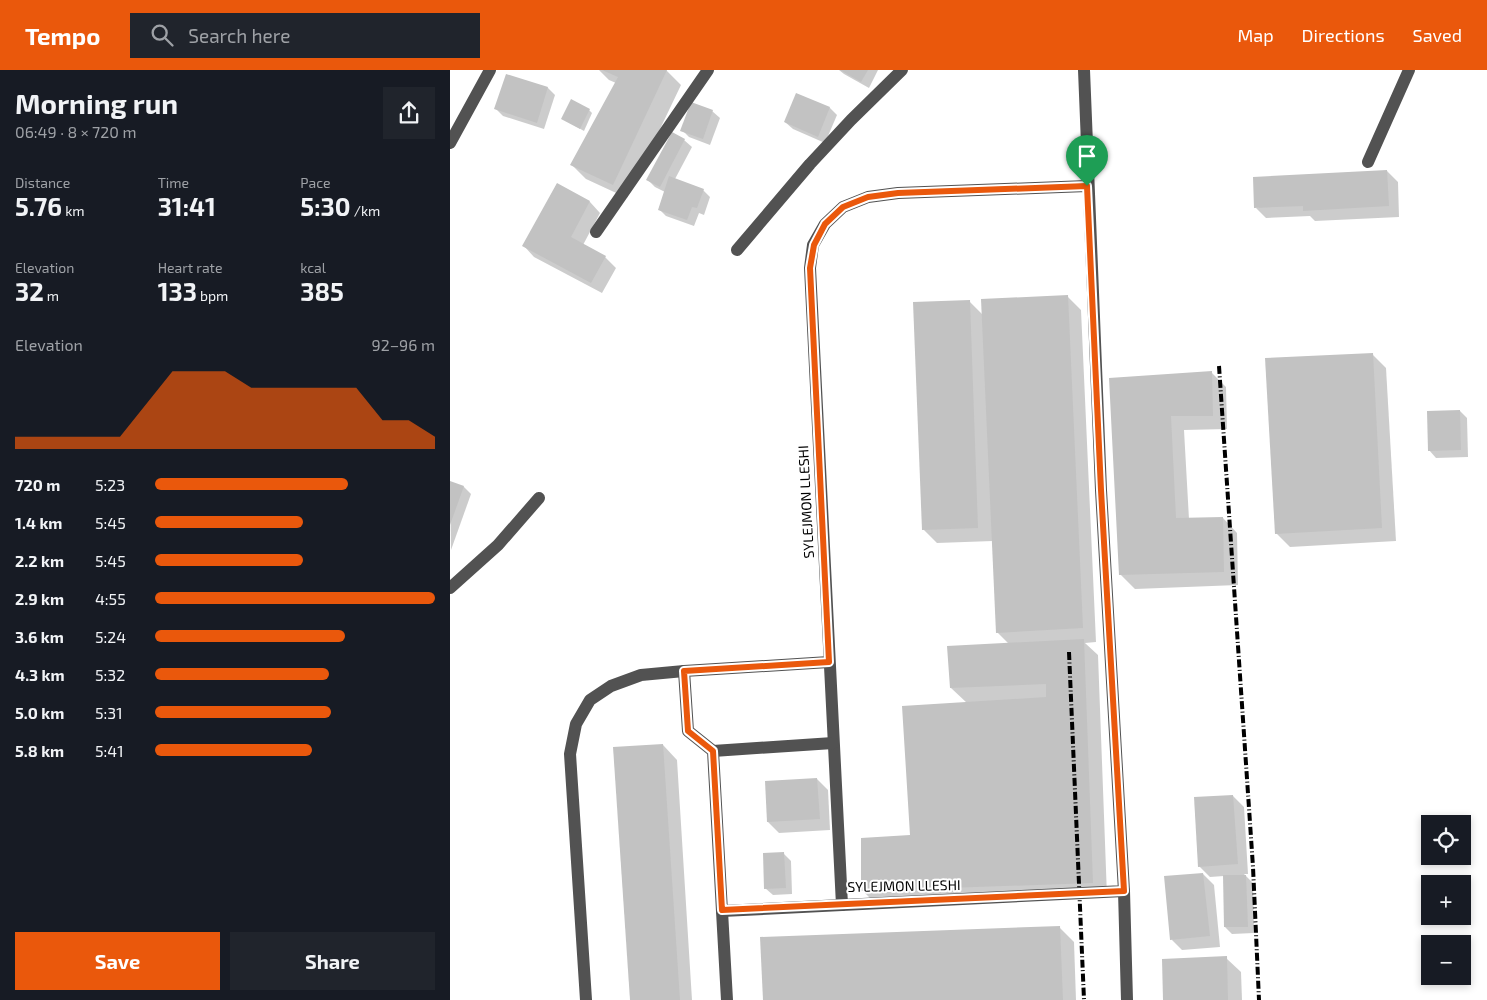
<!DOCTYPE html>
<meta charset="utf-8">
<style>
body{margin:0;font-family:"Exo 2",sans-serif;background:#20242c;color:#f1f3f6;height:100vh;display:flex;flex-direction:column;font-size:19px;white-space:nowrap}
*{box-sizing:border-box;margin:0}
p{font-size:16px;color:#9ea1a6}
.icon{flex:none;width:28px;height:28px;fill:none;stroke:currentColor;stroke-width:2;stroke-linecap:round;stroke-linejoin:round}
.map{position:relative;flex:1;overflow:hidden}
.drawer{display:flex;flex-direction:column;background:#171b24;width:450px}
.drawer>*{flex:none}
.controls{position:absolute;left:971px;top:745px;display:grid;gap:10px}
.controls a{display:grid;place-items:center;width:50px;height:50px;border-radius:0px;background:#171b24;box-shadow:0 2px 8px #0003;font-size:25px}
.pin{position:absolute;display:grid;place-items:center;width:42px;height:42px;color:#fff;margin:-51px -21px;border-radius:50% 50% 50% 0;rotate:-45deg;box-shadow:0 0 5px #0007}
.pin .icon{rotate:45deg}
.round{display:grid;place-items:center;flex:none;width:52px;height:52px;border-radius:0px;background:#20242c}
.overview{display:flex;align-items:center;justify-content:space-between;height:85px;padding:0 15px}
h1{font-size:28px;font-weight:700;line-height:38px}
.stats{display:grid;grid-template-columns:repeat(3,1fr);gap:8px;height:85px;padding:5px 15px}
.stats div{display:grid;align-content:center}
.stats b{font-size:25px;font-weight:700}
.stats small{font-size:14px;font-weight:400}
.stats p{font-size:14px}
.chart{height:140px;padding:10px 15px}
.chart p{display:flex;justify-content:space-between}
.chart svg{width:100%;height:90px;margin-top:5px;fill:#ea580c;opacity:.7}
.action{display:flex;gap:10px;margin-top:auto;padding:10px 15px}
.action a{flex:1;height:58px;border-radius:0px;background:#ea580c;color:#fff;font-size:20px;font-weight:700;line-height:58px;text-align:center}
.action a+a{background:#20242c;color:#f1f3f6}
ul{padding:0 15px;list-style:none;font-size:16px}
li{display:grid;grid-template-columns:80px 60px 1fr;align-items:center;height:38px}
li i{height:12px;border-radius:6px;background:#ea580c}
header{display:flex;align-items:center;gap:30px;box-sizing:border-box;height:70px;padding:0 25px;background:#ea580c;color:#fff}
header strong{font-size:24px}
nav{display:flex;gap:28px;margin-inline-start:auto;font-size:18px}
.search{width:350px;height:45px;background:#20242c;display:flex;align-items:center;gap:12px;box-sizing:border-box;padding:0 18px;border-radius:0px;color:#9ea1a6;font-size:19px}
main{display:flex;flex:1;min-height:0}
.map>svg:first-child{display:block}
.shadow{fill:#0003}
.building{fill:#c2c2c2}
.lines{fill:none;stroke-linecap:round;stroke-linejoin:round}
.minor{stroke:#525252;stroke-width:12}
.rail{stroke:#000;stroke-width:4;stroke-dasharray:8 2.5 1 2.5;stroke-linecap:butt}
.route-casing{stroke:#fff;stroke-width:10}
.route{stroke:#ea580c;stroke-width:6}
.labels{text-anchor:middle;stroke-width:4;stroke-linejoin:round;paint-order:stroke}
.street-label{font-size:14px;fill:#000;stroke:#fff}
</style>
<header>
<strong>Tempo</strong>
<div class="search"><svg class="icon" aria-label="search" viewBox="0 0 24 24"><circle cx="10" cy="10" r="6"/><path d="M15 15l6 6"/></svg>Search here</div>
<nav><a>Map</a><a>Directions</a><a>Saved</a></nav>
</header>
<main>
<section class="drawer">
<div class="overview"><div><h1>Morning run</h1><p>06:49 · 8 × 720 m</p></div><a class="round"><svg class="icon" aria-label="share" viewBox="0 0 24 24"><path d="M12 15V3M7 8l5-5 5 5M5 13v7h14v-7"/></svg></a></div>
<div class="stats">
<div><p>Distance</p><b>5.76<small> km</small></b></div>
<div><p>Time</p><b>31:41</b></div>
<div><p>Pace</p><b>5:30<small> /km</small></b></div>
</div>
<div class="stats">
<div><p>Elevation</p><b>32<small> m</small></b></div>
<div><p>Heart rate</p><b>133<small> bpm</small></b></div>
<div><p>kcal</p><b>385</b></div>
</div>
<div class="chart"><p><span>Elevation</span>92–96 m</p>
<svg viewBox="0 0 160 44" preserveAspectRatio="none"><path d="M0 44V38L10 38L20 38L30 38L40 38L50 22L60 6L70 6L80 6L90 14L100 14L110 14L120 14L130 14L140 30L150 30L160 38V44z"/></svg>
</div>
<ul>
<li><b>720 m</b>5:23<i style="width:69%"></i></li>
<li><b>1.4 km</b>5:45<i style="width:53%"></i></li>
<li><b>2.2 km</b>5:45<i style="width:53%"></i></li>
<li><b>2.9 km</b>4:55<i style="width:100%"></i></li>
<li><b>3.6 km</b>5:24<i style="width:68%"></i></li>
<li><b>4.3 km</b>5:32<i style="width:62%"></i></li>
<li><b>5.0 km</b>5:31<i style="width:63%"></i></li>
<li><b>5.8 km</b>5:41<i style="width:56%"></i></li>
</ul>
<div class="action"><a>Save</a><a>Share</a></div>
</section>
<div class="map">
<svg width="1037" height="930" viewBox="0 0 1037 930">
<rect width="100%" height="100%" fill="#fff"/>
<g class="shadow">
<polygon points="149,0 216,0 231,15 177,128 136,109 122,95 166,13 159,10"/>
<polygon points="389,0 428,0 419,18 394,4"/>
<polygon points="57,5 98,18 105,25 94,59 53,46 46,39"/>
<polygon points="347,25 380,38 387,45 375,73 343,59 335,52"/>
<polygon points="139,40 142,43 134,61 113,49"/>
<polygon points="262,41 270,48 260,75 239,67 232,60"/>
<polygon points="222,63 234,70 242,77 225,109 253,120 260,127 254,145 249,143 244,156 216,146 209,139 215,122 205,117 198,110"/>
<polygon points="937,101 948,112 949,147 865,151 860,146 816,148 806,138"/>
<polygon points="107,114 140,132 150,143 133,175 155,187 166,198 152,223 84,187 74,176"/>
<polygon points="617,226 631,240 646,572 635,573 648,585 657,826 426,834 412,820 462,766 517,633 501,618 559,574 547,562 543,471 487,473 473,459 519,231 533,245"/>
<polygon points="922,284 936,298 946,471 840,477 826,463"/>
<polygon points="761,302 776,317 777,359 734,360 739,449 773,448 787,463 788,515 685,519 670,504 660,310"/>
<polygon points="1010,341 1017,348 1018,387 986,388 979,380"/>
<polygon points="0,412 14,417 21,424 1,480"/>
<polygon points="213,675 227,690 242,930 181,930"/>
<polygon points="367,709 378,720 380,760 329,763 318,752 316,712"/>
<polygon points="783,726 794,737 798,804 794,804 803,813 804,863 782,864 775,857 774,806 760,807 749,796"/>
<polygon points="334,784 341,791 342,824 323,825 315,818"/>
<polygon points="753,804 764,815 770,877 732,880 722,870"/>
<polygon points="609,857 624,872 626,930 314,930"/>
<polygon points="776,888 791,902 792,930 715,930"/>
</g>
<g class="building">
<polygon points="152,0 217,0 163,115 120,95 168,7"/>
<polygon points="390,0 418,0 411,12"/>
<polygon points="56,4 98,17 87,53 44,39"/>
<polygon points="346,23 380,37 368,67 334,52"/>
<polygon points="121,29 140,39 130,59 111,49"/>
<polygon points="241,32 263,40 253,69 230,61"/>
<polygon points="222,62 235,69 210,117 196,110"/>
<polygon points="937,100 939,136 853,141 853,136 804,138 803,107"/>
<polygon points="219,106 254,119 247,138 242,137 237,150 208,140"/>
<polygon points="107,113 140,131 121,167 156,186 141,213 72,176"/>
<polygon points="618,225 633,558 546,563 531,229"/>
<polygon points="520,230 528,458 472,460 463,232"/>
<polygon points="923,283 932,458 825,464 815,288"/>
<polygon points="762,301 763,346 721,346 726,448 773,447 774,502 669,505 659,308"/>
<polygon points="1010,340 1011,380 978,381 977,341"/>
<polygon points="0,411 14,416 0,455"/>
<polygon points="634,569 643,813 411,821 411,768 460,765 452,636 596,627 596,614 500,618 497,576"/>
<polygon points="213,674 230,930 180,930 163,677"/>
<polygon points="367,708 370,749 317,752 315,711"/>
<polygon points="783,725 788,794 748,797 744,727"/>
<polygon points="334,782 336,818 314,819 313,783"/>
<polygon points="753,803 760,866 720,870 714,806"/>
<polygon points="773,805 796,805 798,857 774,857"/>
<polygon points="610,856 613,930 313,930 310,867"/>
<polygon points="777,886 778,930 713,930 712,889"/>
</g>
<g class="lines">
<g class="minor">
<polyline points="634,0 651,420 674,821 392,835 360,198 363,175 375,154 393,137 418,127 448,123 637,116"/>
<polyline points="0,73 40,0"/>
<polyline points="918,92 959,0"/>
<polyline points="146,162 258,0"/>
<polyline points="287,180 360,94 401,50 452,0"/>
<polyline points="0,518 48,475 89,428"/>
<polyline points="263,681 383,673"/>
<polyline points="674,821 677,930"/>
<polyline points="272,841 392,835"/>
<polyline points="136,930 120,684 126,654 140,630 161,616 191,605 234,601"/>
<polyline points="277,930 263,681 238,661 234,601 379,592"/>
</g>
<g class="rail">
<polyline points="769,296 803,797 809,930"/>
<polyline points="619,582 634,930"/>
</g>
</g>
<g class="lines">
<defs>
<polygon id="route" points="637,116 651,420 674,821 272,840 263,681 238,661 234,601 379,592 360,198 364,175 375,154 393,137 418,127 448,123"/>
</defs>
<use href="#route" class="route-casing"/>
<use href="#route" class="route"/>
</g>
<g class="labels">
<g class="street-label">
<text transform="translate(356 432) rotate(-93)" y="5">SYLEJMON LLESHI</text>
<text transform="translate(454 816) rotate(-1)" y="5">SYLEJMON LLESHI</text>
</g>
</g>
</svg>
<div class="controls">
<a><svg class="icon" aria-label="locate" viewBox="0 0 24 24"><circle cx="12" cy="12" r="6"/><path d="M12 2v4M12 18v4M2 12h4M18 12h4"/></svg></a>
<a>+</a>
<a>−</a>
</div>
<div class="pin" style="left:637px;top:116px;background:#1e9e55"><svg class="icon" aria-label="arrive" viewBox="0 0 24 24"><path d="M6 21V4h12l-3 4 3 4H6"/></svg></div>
</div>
</main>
